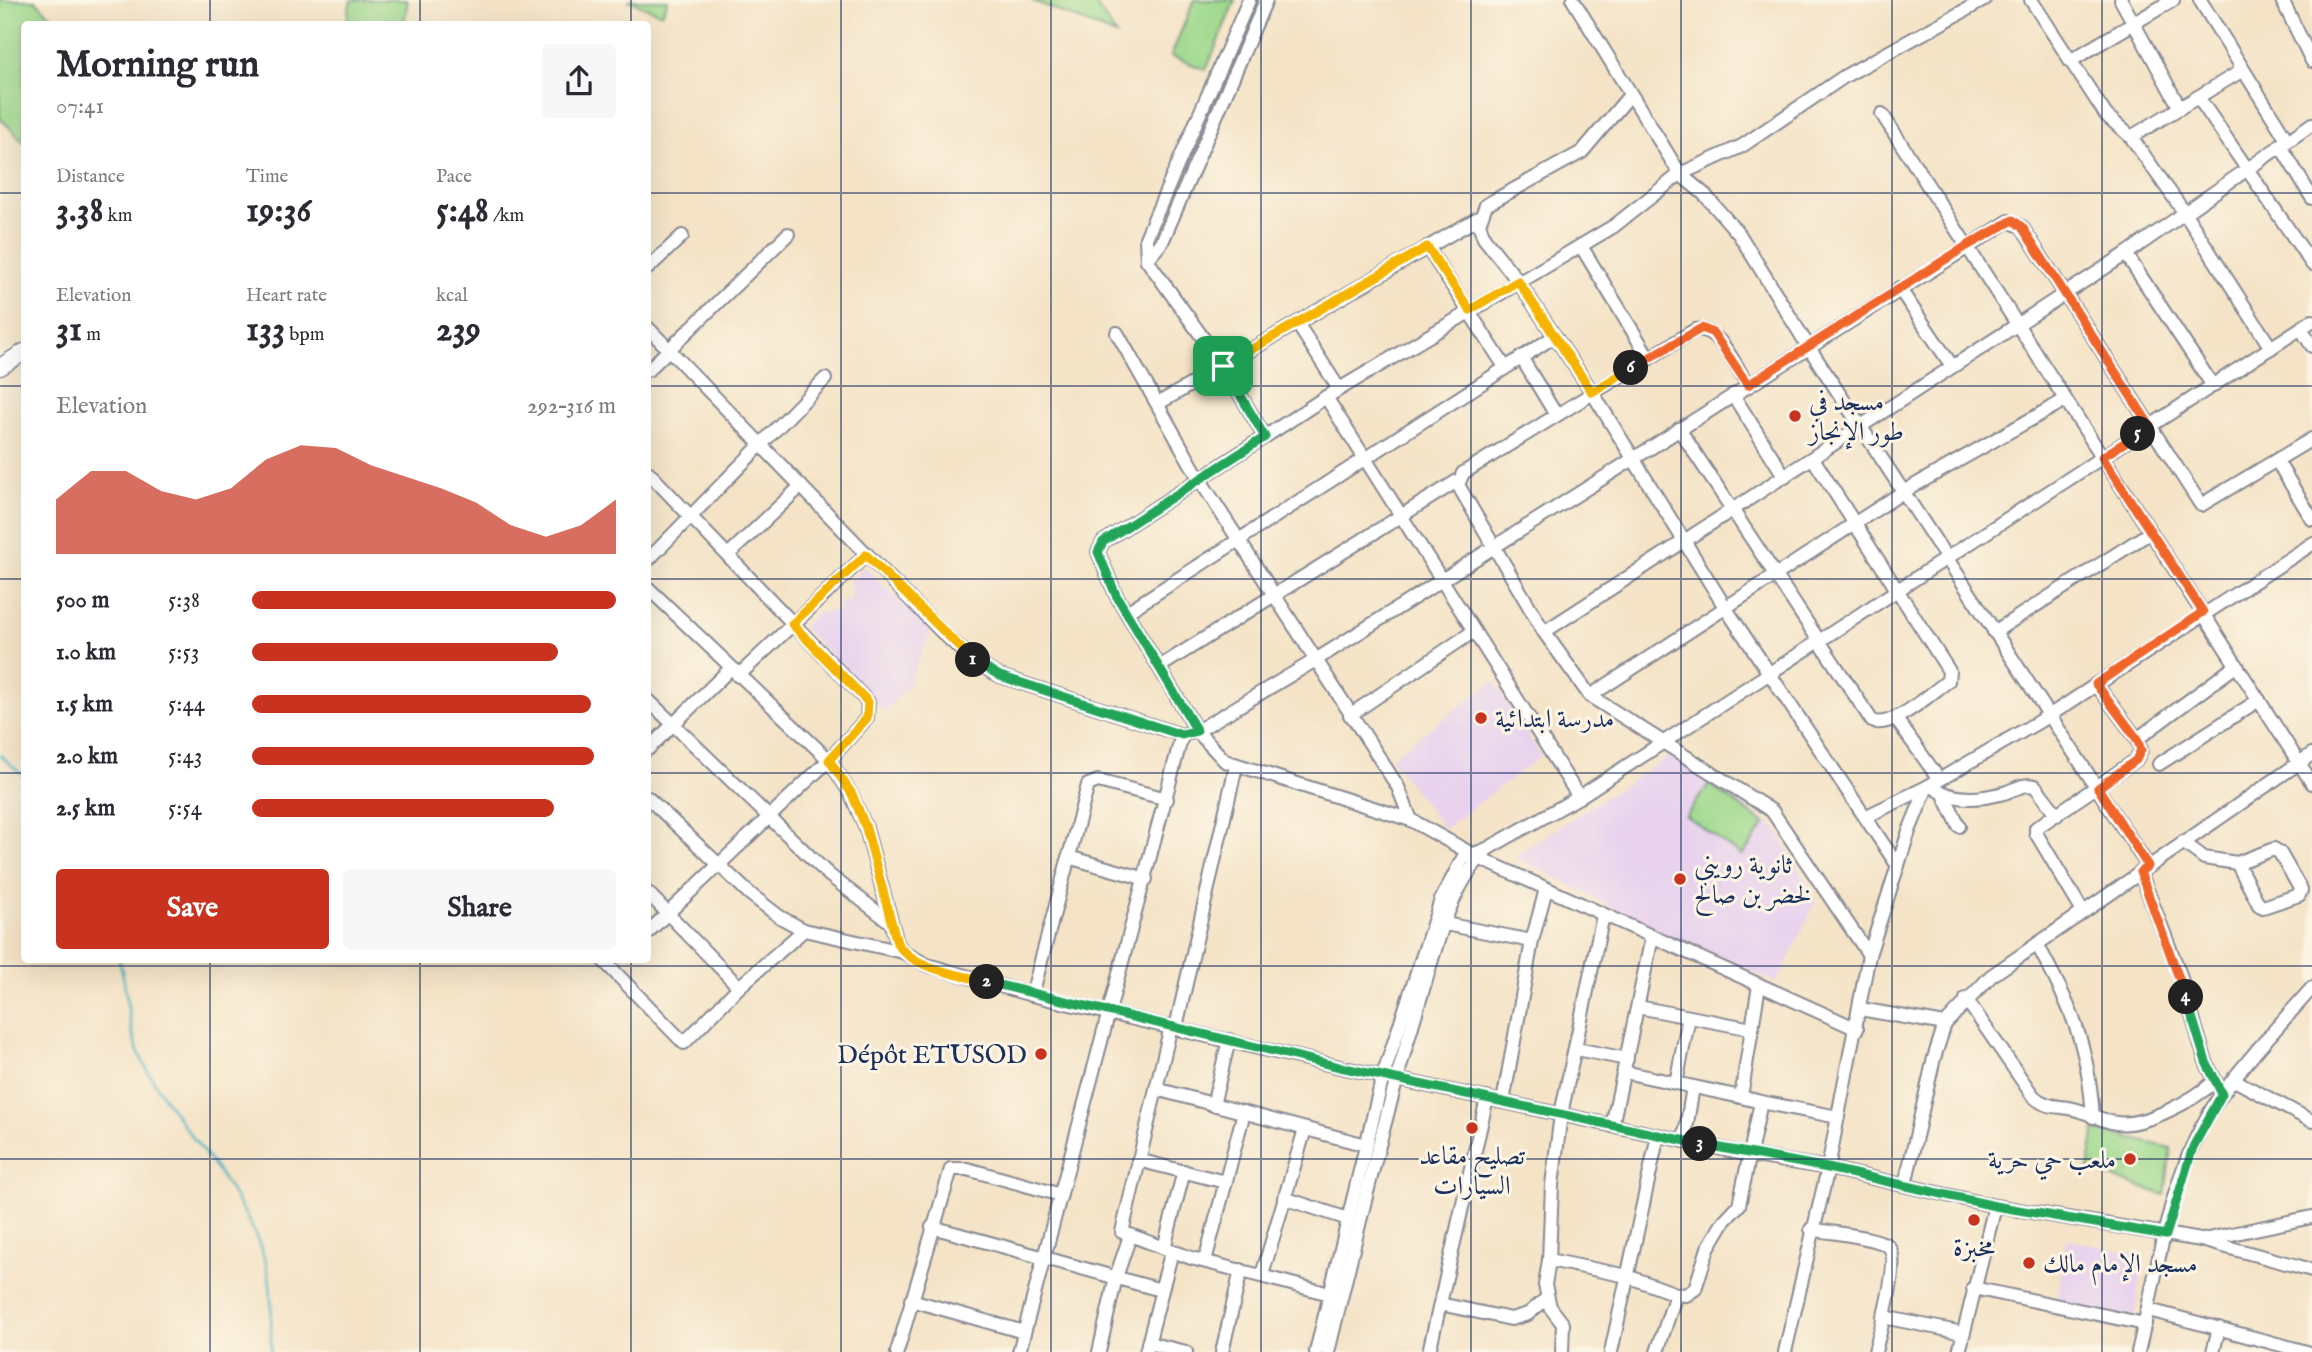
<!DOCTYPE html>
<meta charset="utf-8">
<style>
body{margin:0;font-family:"IM FELL English",Amiri,serif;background:#f7f7f7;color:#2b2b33;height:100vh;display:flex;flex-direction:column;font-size:26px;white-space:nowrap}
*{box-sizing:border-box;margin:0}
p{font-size:23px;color:#7c7c81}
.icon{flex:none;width:38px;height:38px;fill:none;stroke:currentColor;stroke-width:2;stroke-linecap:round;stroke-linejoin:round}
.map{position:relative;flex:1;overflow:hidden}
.drawer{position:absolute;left:21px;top:21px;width:630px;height:942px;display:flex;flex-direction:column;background:#fff;border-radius:7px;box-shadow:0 7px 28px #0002}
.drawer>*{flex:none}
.pin{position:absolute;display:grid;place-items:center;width:60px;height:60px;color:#fff;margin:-30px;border-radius:14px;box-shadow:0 4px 10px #0006}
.km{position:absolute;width:35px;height:35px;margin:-18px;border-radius:50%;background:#222;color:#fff;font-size:19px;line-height:35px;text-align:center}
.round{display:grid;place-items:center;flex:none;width:74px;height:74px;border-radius:7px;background:#f7f7f7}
.overview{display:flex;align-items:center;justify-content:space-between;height:119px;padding:0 35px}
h1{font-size:38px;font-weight:700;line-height:52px}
.figures{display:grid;grid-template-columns:repeat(3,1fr);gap:10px;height:119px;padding:7px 35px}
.figures div{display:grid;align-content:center}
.figures b{font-size:35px;font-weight:700}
.figures small{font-size:19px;font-weight:400}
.figures p{font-size:19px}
.chart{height:196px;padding:14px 35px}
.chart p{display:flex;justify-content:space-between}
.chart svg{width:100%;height:126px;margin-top:7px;fill:#c8321e;opacity:.7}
.action{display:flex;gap:14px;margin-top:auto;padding:14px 35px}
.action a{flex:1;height:80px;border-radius:7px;background:#c8321e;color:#fff;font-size:28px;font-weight:700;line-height:80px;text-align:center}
.action a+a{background:#f7f7f7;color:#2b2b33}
ul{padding:0 35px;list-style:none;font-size:23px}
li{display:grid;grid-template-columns:112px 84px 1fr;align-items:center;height:52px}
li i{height:18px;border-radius:9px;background:#c8321e}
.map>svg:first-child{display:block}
.built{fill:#e8d2ee}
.green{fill:#9dd88b;stroke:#5c8474;stroke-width:2}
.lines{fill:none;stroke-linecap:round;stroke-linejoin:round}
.stream{stroke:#43b1c0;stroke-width:2.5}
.street-casing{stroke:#888992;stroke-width:16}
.secondary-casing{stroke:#888992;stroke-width:19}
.street{stroke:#fff;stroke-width:12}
.secondary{stroke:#fff;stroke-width:16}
.split-1-casing{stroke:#fff;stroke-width:14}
.split-2-casing{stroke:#fff;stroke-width:14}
.split-3-casing{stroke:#fff;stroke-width:14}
.split-4-casing{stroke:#fff;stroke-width:14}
.split-5-casing{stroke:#fff;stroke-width:14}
.split-6-casing{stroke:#fff;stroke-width:14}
.split-7-casing{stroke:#fff;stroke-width:14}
.split-1{stroke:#22a559;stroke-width:9}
.split-2{stroke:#f5b400;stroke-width:9}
.split-3{stroke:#22a559;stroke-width:9}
.split-4{stroke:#22a559;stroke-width:9}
.split-5{stroke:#f0652b;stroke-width:9}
.split-6{stroke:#f0652b;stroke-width:9}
.split-7{stroke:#f5b400;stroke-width:9}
.grid{fill:none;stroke:#1b2f5e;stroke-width:2;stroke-opacity:0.55}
.poi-dot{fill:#c8321e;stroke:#fcf5e5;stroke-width:2.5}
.labels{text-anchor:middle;stroke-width:6;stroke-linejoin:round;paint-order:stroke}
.poi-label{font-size:26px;fill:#1b2f5e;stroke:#fcf5e5;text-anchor:start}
</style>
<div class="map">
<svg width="2312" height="1352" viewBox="0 0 2312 1352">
<rect width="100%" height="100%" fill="#fcf5e5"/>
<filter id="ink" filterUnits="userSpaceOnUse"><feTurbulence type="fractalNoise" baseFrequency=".0143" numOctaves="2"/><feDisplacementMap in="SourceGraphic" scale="14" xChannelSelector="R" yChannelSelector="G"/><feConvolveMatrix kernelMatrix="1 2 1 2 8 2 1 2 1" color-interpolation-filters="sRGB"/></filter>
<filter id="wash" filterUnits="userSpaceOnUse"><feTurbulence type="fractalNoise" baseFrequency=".00686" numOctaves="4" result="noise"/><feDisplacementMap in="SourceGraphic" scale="28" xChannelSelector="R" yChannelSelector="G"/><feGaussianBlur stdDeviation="1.57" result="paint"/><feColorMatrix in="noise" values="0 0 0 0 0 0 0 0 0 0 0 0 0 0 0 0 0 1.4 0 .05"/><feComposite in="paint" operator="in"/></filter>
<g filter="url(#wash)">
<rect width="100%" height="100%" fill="#f4e3c6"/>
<g class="built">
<polygon points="864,567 932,629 907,686 884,712 802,627 817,612 840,612 840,601 851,602 850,582"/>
<polygon points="1494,681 1541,756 1444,829 1390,758"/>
<polygon points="1671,755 1777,829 1816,901 1777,983 1644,924 1514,856"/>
<polygon points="2066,1239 2143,1256 2134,1319 2057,1302"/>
</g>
<g class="green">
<polygon points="0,0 35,0 59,24 24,24 24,142 0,118"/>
<polygon points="351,0 408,0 404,24 346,24"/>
<polygon points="628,0 668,0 662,14"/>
<polygon points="1031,0 1093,0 1116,35"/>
<polygon points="1194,0 1235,0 1206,70 1171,56"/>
<polygon points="1709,784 1765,824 1742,856 1686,816"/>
<polygon points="2095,1130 2171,1148 2165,1195 2088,1170"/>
</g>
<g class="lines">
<g class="stream">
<polyline points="0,755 24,776"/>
<path d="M119,959C130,996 125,1026 143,1062C178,1130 240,1184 264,1257C275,1288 270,1320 271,1352"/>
</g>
</g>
</g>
<g filter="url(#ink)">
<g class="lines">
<defs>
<g id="street">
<polyline points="1249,0 1146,238 1147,260 1223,366 1265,437"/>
<polyline points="1573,0 1680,174 1704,194 1739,234 1808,346 2148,866"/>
<polyline points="2031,0 2106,115 2131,137 2243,70"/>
<polyline points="2121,0 2180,108"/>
<polyline points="2200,0 2287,140"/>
<polyline points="2282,0 2312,61"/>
<polyline points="2070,61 2173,0"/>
<polyline points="1630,95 1582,152 1486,205 1479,224 1484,238 1518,281 1592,392 1725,607 1865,817 1927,787"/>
<polyline points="2198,97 2312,264"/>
<polyline points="1882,114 2312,783"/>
<polyline points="2131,137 2184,212 2271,348"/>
<polyline points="2280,145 2312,198"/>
<polyline points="1581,246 1649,358"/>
<polyline points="1427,247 1505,367"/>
<polyline points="2126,254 2213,386"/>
<polyline points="1147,260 1162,242 1266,0"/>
<polyline points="648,268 682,236"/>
<polyline points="1899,288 1952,366"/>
<polyline points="1297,323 1339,389"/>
<polyline points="648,328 941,631 976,663 1000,676 1182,735 1197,731 1314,661 2009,221 2022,227 2201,505 2312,439"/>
<polyline points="2301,329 2312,346"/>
<polyline points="1117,333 1200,480 1398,787 1411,820"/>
<polyline points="1521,357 1556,415"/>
<polyline points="648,370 788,234"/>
<path d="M1748,385C1736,368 1718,324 1695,330L1463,473L1458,485L1544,632L1590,696L1772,811L1869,955"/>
<polyline points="1733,395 1785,477"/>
<polyline points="1326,397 1579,797"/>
<polyline points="1159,403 1480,217"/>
<path d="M1679,429L1872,721C1892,730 1931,693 1948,681L1949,671L1814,460"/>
<polyline points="2277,461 2312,519"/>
<polyline points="648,472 868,702 867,718 829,760 648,932"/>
<polyline points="728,555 801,486"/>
<polyline points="648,560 825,379"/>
<polyline points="648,588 829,760 851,794 866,828 897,943 903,952 927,965 1032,995 1340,1067 1750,1155 1828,1168 1995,1206 2201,1240 2312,1270"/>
<polyline points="1127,612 1555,336"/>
<polyline points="1544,632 2126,254 2312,124"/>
<polyline points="1994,632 2151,532"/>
<polyline points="1159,667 1457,481"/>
<polyline points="738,676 866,555"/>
<polyline points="2096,684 2137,739 2237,665"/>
<polyline points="1590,696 1903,492 2065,400"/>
<polyline points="648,700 829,875 890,922"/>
<polyline points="1350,715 1474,631"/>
<polyline points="1896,719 1939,779"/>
<polyline points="648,749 731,668"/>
<polyline points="2159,764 2259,700"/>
<path d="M1931,785C1951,802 1978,800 2004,793C2016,789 2023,783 2035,786L2057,815"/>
<polyline points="1945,797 1959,826"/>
<polyline points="648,798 750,894 780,917 804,930 903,952"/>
<polyline points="1865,817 1898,866"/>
<polyline points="2183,842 2204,858 2237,863"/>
<polygon points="2274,849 2280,853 2301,890 2299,895 2263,907 2259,905 2237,863"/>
<polyline points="1068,857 1146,879"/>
<polyline points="2140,872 2179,972 2206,1062 2219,1088"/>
<polyline points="648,893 739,987"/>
<polyline points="2083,912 2036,833 2036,828 2136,760 2141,750 2137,739"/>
<polyline points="1445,924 1532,941"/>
<path d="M2037,944C2071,1008 2088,1042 2093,1117"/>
<polyline points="602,959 684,1043 739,987 804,930"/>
<polyline points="1032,995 1088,785 1098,781 1167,799"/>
<path d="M1966,999L2033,1096C2047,1109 2057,1105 2074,1109C2088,1112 2101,1121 2116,1123C2145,1127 2194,1100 2215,1081"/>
<polyline points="1638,1007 1752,1029"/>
<polyline points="1860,1009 1945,1024 1991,976 2312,754"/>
<polyline points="1171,1026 1122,1232 1191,1258 1330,1294"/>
<polyline points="1176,1027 1236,766"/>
<polyline points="1857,1029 1479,858 1411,820 1225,761 1197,731 1116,595 1098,552 1103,542 1326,397 1614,226 1680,174 1742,146 1845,76 1984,0"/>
<polyline points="1576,1049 1627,1059"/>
<polyline points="1624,1072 1741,1097"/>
<polyline points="2234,1080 2312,1121"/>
<polyline points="1676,1083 1689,1017"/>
<polyline points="1156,1089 1366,1145"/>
<polyline points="1503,1102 1532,941 1546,889"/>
<polyline points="1761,1102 1838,1117"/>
<polyline points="1213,1105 1229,1040"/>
<polyline points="1612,1126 1652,937"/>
<polyline points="1684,1141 1693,1087"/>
<polyline points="1138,1160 1225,1182"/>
<polyline points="1905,1185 1934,1058 1945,1024"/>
<polyline points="1284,1198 1348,1219"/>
<polyline points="932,1227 1161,1290 1172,1251 1146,1352"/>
<path d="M1811,1229C1831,1233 1871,1236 1887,1245C1903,1255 1879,1334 1875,1352"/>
<polyline points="2203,1240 2312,1217"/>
<polyline points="1164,1248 1184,1171"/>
<polyline points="1549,1260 1627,1276 1676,1294 1657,1352"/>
<polyline points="1205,1261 1244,1112"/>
<polyline points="1262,1275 1305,1129"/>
<polyline points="1973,1288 2145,1324"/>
<polyline points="1676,1294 1686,1295 1695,1289 1708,1248 1724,1221 1739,1205 1761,1102 1741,1097 1759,985"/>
<polyline points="911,1300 1024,1332"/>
<polyline points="1440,1304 1511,1319 1528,1314 1547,1298"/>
<polyline points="2149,1310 2307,1352"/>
<polyline points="1883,1317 1963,1333"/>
<polyline points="1148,1343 1186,1352"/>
<polyline points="897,1352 951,1169 967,1169 1061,1195"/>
<polyline points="1019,1352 1182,735"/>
<polyline points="1099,1352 1116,1277 1130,1236"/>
<polyline points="1222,1352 1241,1270"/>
<polyline points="1316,1352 1383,1076 1441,900 1463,858 1487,849 1579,797 2312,321"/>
<path d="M1328,1352C1357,1233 1385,1113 1421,996C1436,948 1449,889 1485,852"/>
<polyline points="1429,1352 1487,1098"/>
<polyline points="1562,1352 1563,1324 1550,1307 1545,1285 1549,1260 1552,1185 1561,1114 1603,915"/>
<polyline points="1611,1352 1658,1135"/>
<polyline points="1785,1352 1828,1168 1869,955 1909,831 1927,787 2050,715 2312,544"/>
<polyline points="1959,1352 1995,1206"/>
<path d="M2138,1352C2159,1267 2169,1167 2222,1094C2249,1057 2282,1022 2312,988"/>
<polyline points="2213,1352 2219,1328"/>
</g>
<polyline id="secondary" points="0,367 24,352"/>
</defs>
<use href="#street" class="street-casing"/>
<use href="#secondary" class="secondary-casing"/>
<use href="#street" class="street"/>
<use href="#secondary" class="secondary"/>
</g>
</g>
<g class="lines" filter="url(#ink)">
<defs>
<polyline id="split-1" points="973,660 1000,676 1182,735 1197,731 1116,595 1098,552 1103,542 1265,437 1223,366"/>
<path id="split-2" d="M973,660L866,555L792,624L868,702L867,718L829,760L852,794L866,828L897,943C914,970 959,974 987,982"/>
<polyline id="split-3" points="987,982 1340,1067 1700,1144"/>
<polyline id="split-4" points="1700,1144 1828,1168 1995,1206 2166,1235 2193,1147 2222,1094 2206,1062 2186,997"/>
<polyline id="split-5" points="2138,434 2102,457 2203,612 2096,684 2137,739 2141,750 2136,760 2098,788 2148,866 2140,872 2186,997"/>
<polyline id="split-6" points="1631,368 1702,328 1713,333 1748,385 1965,247 2013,220 2022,227 2150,426 2138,434"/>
<polyline id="split-7" points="1223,366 1427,247 1470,310 1518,281 1592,392 1631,368"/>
</defs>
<use href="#split-1" class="split-1-casing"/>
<use href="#split-2" class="split-2-casing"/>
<use href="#split-3" class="split-3-casing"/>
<use href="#split-4" class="split-4-casing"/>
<use href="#split-5" class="split-5-casing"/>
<use href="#split-6" class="split-6-casing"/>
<use href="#split-7" class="split-7-casing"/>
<use href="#split-1" class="split-1"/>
<use href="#split-2" class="split-2"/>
<use href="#split-3" class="split-3"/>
<use href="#split-4" class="split-4"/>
<use href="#split-5" class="split-5"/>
<use href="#split-6" class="split-6"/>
<use href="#split-7" class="split-7"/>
</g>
<path class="grid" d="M210,0V24M420,0V24M631,0V24M841,0V1352M1051,0V1352M1261,0V1352M1471,0V1352M1681,0V1352M1892,0V1352M2102,0V1352M0,193H24M648,193H2312M0,386H24M648,386H2312M0,579H24M648,579H2312M0,773H24M648,773H2312M210,959V1352M420,959V1352M631,959V1352M0,966H2312M0,1159H2312"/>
<g class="poi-dot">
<circle cx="1795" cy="416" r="7"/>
<circle cx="1481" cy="718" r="7"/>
<circle cx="1680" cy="879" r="7"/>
<circle cx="1041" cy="1054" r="7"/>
<circle cx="1472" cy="1128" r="7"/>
<circle cx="2130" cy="1159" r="7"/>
<circle cx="1974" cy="1220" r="7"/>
<circle cx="2029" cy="1263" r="7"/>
</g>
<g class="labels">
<g class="poi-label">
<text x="1809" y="410">مسجد في<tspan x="1809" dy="30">طور الإنجاز</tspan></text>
<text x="1495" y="727">مدرسة ابتدائية</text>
<text x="1694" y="873">ثانوية رويني<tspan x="1694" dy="30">لخضر بن صالح</tspan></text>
<text x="1027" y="1063" text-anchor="end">Dépôt ETUSOD</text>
<text x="1472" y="1164" text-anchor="middle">تصليح مقاعد<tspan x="1472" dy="30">السيارات</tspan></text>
<text x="2116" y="1168" text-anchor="end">ملعب حي حرية</text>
<text x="1974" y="1256" text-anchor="middle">مخبزة</text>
<text x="2043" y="1272">مسجد الإمام مالك</text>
</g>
</g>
</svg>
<div class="pin" style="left:1223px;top:366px;background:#1e9e55"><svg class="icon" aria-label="arrive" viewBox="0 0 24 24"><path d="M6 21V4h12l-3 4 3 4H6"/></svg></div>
<b class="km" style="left:973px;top:660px">1</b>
<b class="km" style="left:987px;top:982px">2</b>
<b class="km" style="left:1700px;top:1144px">3</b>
<b class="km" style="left:2186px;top:997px">4</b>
<b class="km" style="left:2138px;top:434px">5</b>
<b class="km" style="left:1631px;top:368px">6</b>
<section class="drawer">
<div class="overview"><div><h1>Morning run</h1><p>07:41</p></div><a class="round"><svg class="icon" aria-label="share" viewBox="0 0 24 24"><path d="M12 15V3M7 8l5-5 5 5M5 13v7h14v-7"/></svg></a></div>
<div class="figures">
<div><p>Distance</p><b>3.38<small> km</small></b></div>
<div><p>Time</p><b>19:36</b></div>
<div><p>Pace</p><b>5:48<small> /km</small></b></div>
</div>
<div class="figures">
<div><p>Elevation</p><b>31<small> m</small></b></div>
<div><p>Heart rate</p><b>133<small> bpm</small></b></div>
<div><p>kcal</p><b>239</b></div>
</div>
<div class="chart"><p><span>Elevation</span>292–316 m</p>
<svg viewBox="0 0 160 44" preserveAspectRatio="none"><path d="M0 44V25L10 15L20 15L30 22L40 25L50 21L60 11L70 6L80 7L90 13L100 17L110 21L120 26L130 34L140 38L150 34L160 25V44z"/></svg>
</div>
<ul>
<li><b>500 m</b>5:38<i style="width:100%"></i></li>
<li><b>1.0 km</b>5:53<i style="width:84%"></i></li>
<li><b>1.5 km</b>5:44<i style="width:93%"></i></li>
<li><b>2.0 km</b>5:43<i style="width:94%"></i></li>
<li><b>2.5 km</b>5:54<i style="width:83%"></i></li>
</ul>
<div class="action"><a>Save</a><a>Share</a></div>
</section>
</div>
